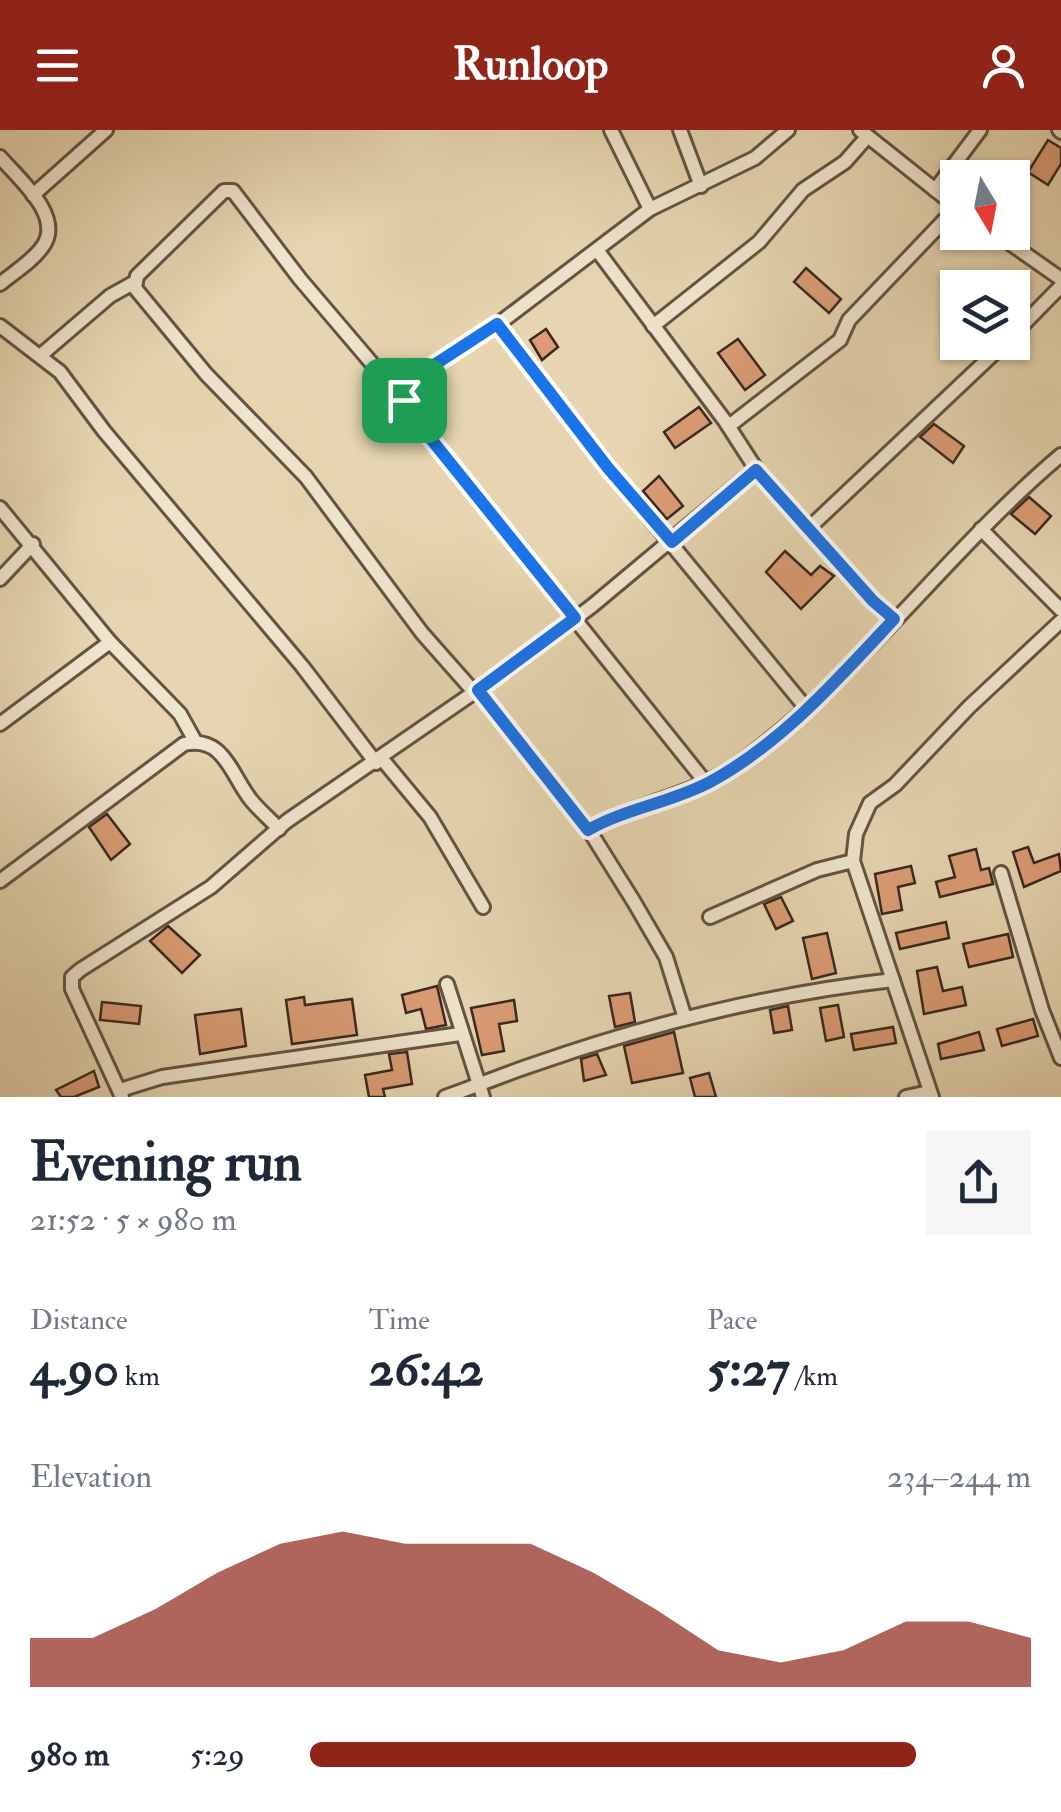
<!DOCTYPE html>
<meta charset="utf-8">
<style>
body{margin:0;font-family:"IM FELL Double Pica",serif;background:#f6f6f7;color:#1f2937;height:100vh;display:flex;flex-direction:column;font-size:38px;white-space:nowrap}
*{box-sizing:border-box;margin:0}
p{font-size:32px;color:#747a83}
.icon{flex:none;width:55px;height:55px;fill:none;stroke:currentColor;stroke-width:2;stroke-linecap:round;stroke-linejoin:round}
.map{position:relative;height:967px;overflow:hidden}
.panel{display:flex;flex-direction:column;background:#fff;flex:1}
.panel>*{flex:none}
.needle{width:65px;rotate:170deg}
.buttons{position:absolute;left:940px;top:30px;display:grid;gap:20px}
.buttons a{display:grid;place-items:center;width:90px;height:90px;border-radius:0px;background:#fff;box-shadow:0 2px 8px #0004;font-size:50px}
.pin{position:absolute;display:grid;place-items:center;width:85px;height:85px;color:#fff;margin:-42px;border-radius:20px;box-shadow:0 5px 15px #0006}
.round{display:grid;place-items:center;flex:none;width:105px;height:105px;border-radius:0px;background:#f6f6f7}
.head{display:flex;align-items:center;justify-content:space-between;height:170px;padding:0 30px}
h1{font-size:55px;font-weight:700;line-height:75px}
.metrics{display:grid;grid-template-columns:repeat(3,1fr);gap:15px;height:170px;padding:10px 30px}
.metrics div{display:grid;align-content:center}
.metrics b{font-size:50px;font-weight:700}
.metrics small{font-size:28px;font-weight:400}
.metrics p{font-size:28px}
.chart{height:280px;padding:20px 30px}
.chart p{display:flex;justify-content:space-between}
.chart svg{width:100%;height:180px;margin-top:10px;fill:#8f2418;opacity:.7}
ul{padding:0 30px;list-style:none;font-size:32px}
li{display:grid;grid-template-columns:160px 120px 1fr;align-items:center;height:75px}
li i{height:25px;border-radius:12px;background:#8f2418}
header{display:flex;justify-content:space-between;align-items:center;height:130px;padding:0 30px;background:#8f2418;color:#fff;font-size:45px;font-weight:700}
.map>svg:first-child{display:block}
.building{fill:#db9c75;stroke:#38281f;stroke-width:2.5}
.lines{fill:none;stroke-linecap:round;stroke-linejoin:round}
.minor-casing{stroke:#645343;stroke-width:18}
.minor{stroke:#efe4cc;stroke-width:12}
.route-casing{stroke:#fff;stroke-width:20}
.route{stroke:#1a73e8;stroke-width:12}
</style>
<header><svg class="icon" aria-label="menu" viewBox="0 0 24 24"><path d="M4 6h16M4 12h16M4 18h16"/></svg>Runloop<svg class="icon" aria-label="person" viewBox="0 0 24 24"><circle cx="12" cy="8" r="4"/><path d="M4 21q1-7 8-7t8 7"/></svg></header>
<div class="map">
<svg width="1061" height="967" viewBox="0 0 1061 967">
<rect width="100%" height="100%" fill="#e6d5b0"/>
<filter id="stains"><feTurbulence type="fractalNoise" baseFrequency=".002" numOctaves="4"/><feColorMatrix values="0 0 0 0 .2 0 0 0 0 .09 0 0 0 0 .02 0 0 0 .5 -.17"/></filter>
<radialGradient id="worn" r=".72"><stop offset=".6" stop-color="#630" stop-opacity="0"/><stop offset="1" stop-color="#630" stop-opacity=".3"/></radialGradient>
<g class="building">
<polygon points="1048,10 1061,18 1061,34 1048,55 1028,42"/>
<polygon points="806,138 841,169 829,183 794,152"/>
<polygon points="546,199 558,217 542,230 530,210"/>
<polygon points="738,209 765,245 745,260 718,223"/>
<polygon points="699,277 711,293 675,318 664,302"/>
<polygon points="934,294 964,316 953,333 920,307"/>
<polygon points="659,346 683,376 667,389 643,361"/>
<polygon points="1029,367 1051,386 1035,404 1011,384"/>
<polygon points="785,421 811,445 820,436 834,446 801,479 766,442"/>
<polygon points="107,684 130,714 111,730 89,697"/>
<polygon points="1028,717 1034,733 1059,724 1061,741 1024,757 1013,722"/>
<polygon points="976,719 981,740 989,738 993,754 940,767 936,752 955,747 949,726"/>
<polygon points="911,736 915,753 898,757 902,780 882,784 875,744"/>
<polygon points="781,767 793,791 776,799 764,774"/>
<polygon points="946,792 949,808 900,819 896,803"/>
<polygon points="168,796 200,825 182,843 150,811"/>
<polygon points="827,803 836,843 812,849 803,808"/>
<polygon points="1008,804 1013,827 969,837 963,814"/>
<polygon points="937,837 943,861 962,857 966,875 924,884 917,841"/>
<polygon points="437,856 446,895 426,899 421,879 406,883 402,865"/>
<polygon points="630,863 635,892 615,897 609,866"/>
<polygon points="304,867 305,875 352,869 357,905 292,914 286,870"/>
<polygon points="514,870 517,891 499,894 504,921 482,925 471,878"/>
<polygon points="102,872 141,876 139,894 100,890"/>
<polygon points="838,875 844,907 826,911 820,878"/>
<polygon points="788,876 792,900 774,903 770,880"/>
<polygon points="241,879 246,916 200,924 195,885"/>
<polygon points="1033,889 1038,906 1002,916 997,899"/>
<polygon points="893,897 896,913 854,920 851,904"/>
<polygon points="674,902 683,943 632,953 624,916"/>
<polygon points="979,902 984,920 941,929 938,914"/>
<polygon points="407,922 412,954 383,959 385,967 369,967 365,945 392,940 389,924"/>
<polygon points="597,924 606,945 584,951 581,929"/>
<polygon points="94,941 99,957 74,967 61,967 56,960"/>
<polygon points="709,943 716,967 695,967 690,948"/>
</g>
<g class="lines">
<defs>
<g id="minor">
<polyline points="611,0 650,79"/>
<polyline points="680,0 701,56"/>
<polyline points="860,0 958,78"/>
<polyline points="1059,0 1061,2"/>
<path d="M0,27C18,48 64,86 43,116C33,131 13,143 0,154"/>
<polyline points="935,60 980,0"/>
<polyline points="33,65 106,0"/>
<polyline points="994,102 1061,149"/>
<polyline points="597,120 725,291 756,339 873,471 893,489"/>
<polyline points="497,195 608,337 806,578"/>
<polyline points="0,196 60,242 104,301 302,536 376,633"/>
<polyline points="653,196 759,112 803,60 845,32 867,7"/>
<polyline points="1012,206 1061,156"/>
<polyline points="41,225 110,166 135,152"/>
<polyline points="403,270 300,149 233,61 224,61 137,146 135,158 206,244 306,347 422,503 475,563"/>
<polyline points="729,296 840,210 849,190 957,77"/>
<polyline points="0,378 110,512 180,584 195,611"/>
<polyline points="808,399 1006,212"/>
<polyline points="981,399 1061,480"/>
<polyline points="0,449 33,414"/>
<polyline points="478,561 589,700 634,772 666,827 685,888"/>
<polyline points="0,594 110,512"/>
<polyline points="382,629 430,687 483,777"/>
<polyline points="706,653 410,283 403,260 411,250 497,195 650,79 755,28 788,0"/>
<path d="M589,700C635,673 689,667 735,636C858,549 946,422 1061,325"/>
<polyline points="1001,743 1042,880 1061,928"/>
<path d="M0,751L184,614C224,605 231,645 251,670C259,680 270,689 279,699"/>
<polyline points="710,787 817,740 853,731"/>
<polyline points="447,854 483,967"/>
<polyline points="120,960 162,947 460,904"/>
<polyline points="122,967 72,859 72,847 80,840 211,757 287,691 508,539 592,476 756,339"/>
<path d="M445,967C474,957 502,945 532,935C649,894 769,864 893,850"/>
<polyline points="906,967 929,962"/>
<polyline points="932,967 853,731 856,704 870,673 895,655 969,577 1061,491"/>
</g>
</defs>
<use href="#minor" class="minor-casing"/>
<use href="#minor" class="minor"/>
</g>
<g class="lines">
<defs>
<path id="route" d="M497,194L608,338L672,412L756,340L873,471L894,489C839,548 782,613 710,652C670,673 627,678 588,700L478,560L575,488L410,283L402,260L411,250Z"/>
</defs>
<use href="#route" class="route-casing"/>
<use href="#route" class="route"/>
</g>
<rect width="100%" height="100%" filter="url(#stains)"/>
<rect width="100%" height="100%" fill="url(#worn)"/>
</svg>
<div class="buttons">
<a><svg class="needle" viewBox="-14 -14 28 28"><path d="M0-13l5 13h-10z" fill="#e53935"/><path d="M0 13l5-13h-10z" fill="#747a83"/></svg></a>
<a><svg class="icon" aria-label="layers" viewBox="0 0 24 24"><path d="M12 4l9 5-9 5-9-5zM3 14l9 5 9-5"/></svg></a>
</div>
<div class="pin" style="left:404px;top:270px;background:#1e9e55"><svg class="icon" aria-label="arrive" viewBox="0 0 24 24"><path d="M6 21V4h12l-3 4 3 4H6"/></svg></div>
</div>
<section class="panel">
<div class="head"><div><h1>Evening run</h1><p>21:52 · 5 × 980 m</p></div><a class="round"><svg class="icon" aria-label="share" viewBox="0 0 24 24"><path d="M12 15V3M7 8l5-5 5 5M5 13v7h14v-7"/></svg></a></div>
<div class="metrics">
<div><p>Distance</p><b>4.90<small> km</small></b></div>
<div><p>Time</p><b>26:42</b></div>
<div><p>Pace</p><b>5:27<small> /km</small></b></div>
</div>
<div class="chart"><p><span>Elevation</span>234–244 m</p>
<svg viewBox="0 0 160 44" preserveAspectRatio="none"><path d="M0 44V32L10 32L20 25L30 16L40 9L50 6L60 9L70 9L80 9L90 16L100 25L110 35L120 38L130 35L140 28L150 28L160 32V44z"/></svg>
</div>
<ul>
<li><b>980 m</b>5:29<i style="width:84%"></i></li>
</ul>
</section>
